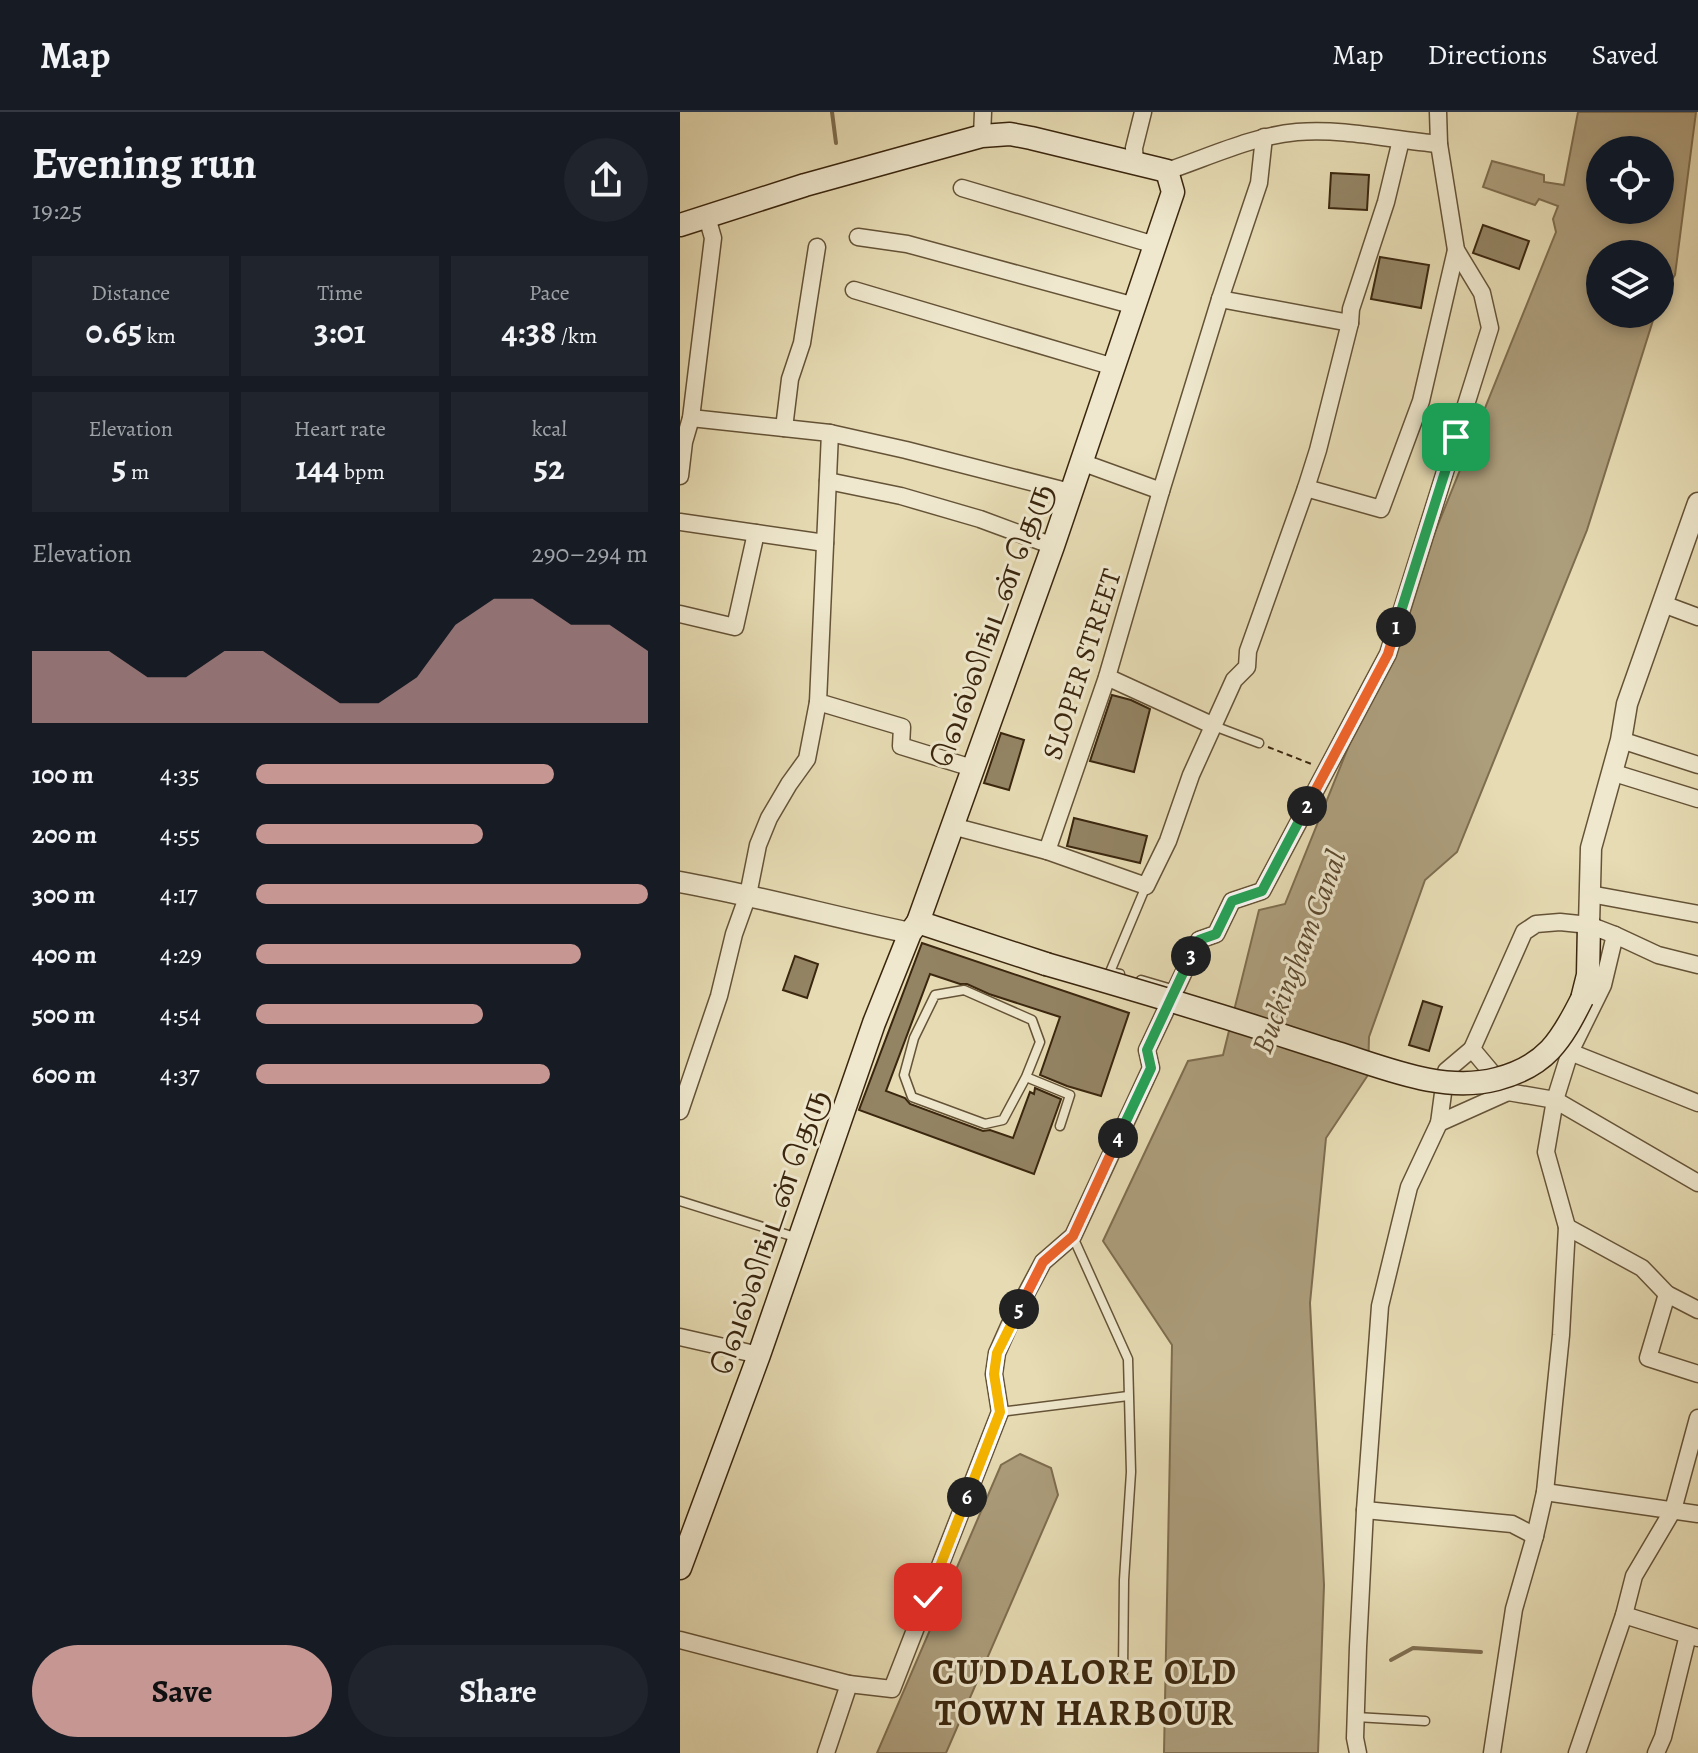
<!DOCTYPE html>
<meta charset="utf-8">
<style>
body{margin:0;font-family:Alegreya,"Noto Serif Tamil",serif;background:#20242c;color:#f1f3f6;height:100vh;display:flex;flex-direction:column;font-size:30px;white-space:nowrap}
*{box-sizing:border-box;margin:0}
p{font-size:26px;color:#9ea1a6}
.icon{flex:none;width:44px;height:44px;fill:none;stroke:currentColor;stroke-width:2;stroke-linecap:round;stroke-linejoin:round}
.map{position:relative;flex:1;overflow:hidden}
.drawer{display:flex;flex-direction:column;background:#171b24;width:680px}
.drawer>*{flex:none}
.controls{position:absolute;left:906px;top:24px;display:grid;gap:16px}
.controls a{display:grid;place-items:center;width:88px;height:88px;border-radius:50%;background:#171b24;box-shadow:0 4px 12px #0003;font-size:40px}
.pin{position:absolute;display:grid;place-items:center;width:68px;height:68px;color:#fff;margin:-34px;border-radius:16px;box-shadow:0 4px 12px #0006}
.km{position:absolute;width:40px;height:40px;margin:-20px;border-radius:50%;background:#222;color:#fff;font-size:22px;line-height:40px;text-align:center}
.round{display:grid;place-items:center;flex:none;width:84px;height:84px;border-radius:42px;background:#20242c}
.headline{display:flex;align-items:center;justify-content:space-between;height:136px;padding:0 32px}
h1{font-size:44px;font-weight:700;line-height:60px}
.metrics{display:grid;grid-template-columns:repeat(3,1fr);gap:12px;height:136px;padding:8px 32px}
.metrics div{display:grid;align-content:center;border-radius:0px;background:#20242c;text-align:center}
.metrics b{font-size:34px;font-weight:700}
.metrics small{font-size:22px;font-weight:400}
.metrics p{font-size:22px}
.chart{height:224px;padding:16px 32px}
.chart p{display:flex;justify-content:space-between}
.chart svg{width:100%;height:144px;margin-top:8px;fill:#c59692;opacity:.7}
.primary-button{display:flex;gap:16px;margin-top:auto;padding:16px 32px}
.primary-button a{flex:1;height:92px;border-radius:48px;background:#c59692;color:#111;font-size:32px;font-weight:700;line-height:92px;text-align:center}
.primary-button a+a{background:#20242c;color:#f1f3f6}
ul{padding:0 32px;list-style:none;font-size:26px}
li{display:grid;grid-template-columns:128px 96px 1fr;align-items:center;height:60px}
li i{height:20px;border-radius:10px;background:#c59692}
header{display:flex;align-items:center;gap:48px;box-sizing:border-box;height:112px;padding:0 40px;background:#171b24;border-bottom:2px solid #363941}
header strong{font-size:38px}
nav{display:flex;gap:44px;margin-inline-start:auto;font-size:28px}
main{display:flex;flex:1;min-height:0}
.map>svg:first-child{display:block}
.water{fill:#ac9d7b;stroke:#7e6d4f;stroke-width:2;fill-rule:evenodd}
.lines{fill:none;stroke-linecap:round;stroke-linejoin:round}
.stream{stroke:#7e6d4f;stroke-width:4}
.building{fill:#938464;stroke:#3a260e;stroke-width:2}
.service-casing{stroke:#655337;stroke-width:11}
.minor-casing{stroke:#655337;stroke-width:19}
.tertiary-casing{stroke:#655337;stroke-width:23}
.secondary-casing{stroke:#3a260e;stroke-width:25}
.path{stroke:#3a260e;stroke-width:2;stroke-dasharray:6 4;stroke-linecap:butt}
.service{stroke:#efe8ce;stroke-width:8}
.minor{stroke:#efe8ce;stroke-width:16}
.tertiary{stroke:#efe8ce;stroke-width:20}
.secondary{stroke:#efe8ce;stroke-width:22}
.secondary-bridge-casing{stroke:#3a260e;stroke-width:25;stroke-linecap:butt}
.secondary-bridge{stroke:#efe8ce;stroke-width:22}
.split-1-casing{stroke:#fff;stroke-width:16}
.split-2-casing{stroke:#fff;stroke-width:16}
.split-3-casing{stroke:#fff;stroke-width:16}
.split-4-casing{stroke:#fff;stroke-width:16}
.split-5-casing{stroke:#fff;stroke-width:16}
.split-6-casing{stroke:#fff;stroke-width:16}
.split-7-casing{stroke:#fff;stroke-width:16}
.split-1{stroke:#22a559;stroke-width:10}
.split-2{stroke:#f0652b;stroke-width:10}
.split-3{stroke:#22a559;stroke-width:10}
.split-4{stroke:#22a559;stroke-width:10}
.split-5{stroke:#f0652b;stroke-width:10}
.split-6{stroke:#f5b400;stroke-width:10}
.split-7{stroke:#f5b400;stroke-width:10}
.labels{text-anchor:middle;stroke-width:6;stroke-linejoin:round;paint-order:stroke}
.street-label{font-size:28px;fill:#3a260e;stroke:#efe8ce}
.water-label{font-size:30px;font-style:italic;fill:#5c4a2f;stroke:#efe8ce}
.district-label{font-size:36px;font-weight:bold;letter-spacing:2px;fill:#3a260e;stroke:#efe8ce}
</style>
<header>
<strong>Map</strong>
<nav><a>Map</a><a>Directions</a><a>Saved</a></nav>
</header>
<main>
<section class="drawer">
<div class="headline"><div><h1>Evening run</h1><p>19:25</p></div><a class="round"><svg class="icon" aria-label="share" viewBox="0 0 24 24"><path d="M12 15V3M7 8l5-5 5 5M5 13v7h14v-7"/></svg></a></div>
<div class="metrics">
<div><p>Distance</p><b>0.65<small> km</small></b></div>
<div><p>Time</p><b>3:01</b></div>
<div><p>Pace</p><b>4:38<small> /km</small></b></div>
</div>
<div class="metrics">
<div><p>Elevation</p><b>5<small> m</small></b></div>
<div><p>Heart rate</p><b>144<small> bpm</small></b></div>
<div><p>kcal</p><b>52</b></div>
</div>
<div class="chart"><p><span>Elevation</span>290–294 m</p>
<svg viewBox="0 0 160 44" preserveAspectRatio="none"><path d="M0 44V22L10 22L20 22L30 30L40 30L50 22L60 22L70 30L80 38L90 38L100 30L110 14L120 6L130 6L140 14L150 14L160 22V44z"/></svg>
</div>
<ul>
<li><b>100 m</b>4:35<i style="width:76%"></i></li>
<li><b>200 m</b>4:55<i style="width:58%"></i></li>
<li><b>300 m</b>4:17<i style="width:100%"></i></li>
<li><b>400 m</b>4:29<i style="width:83%"></i></li>
<li><b>500 m</b>4:54<i style="width:58%"></i></li>
<li><b>600 m</b>4:37<i style="width:75%"></i></li>
</ul>
<div class="primary-button"><a>Save</a><a>Share</a></div>
</section>
<div class="map">
<svg width="1018" height="1641" viewBox="0 0 1018 1641">
<rect width="100%" height="100%" fill="#e6dbb3"/>
<filter id="stains"><feTurbulence type="fractalNoise" baseFrequency=".0025" numOctaves="4"/><feColorMatrix values="0 0 0 0 .2 0 0 0 0 .09 0 0 0 0 .02 0 0 0 .5 -.17"/></filter>
<radialGradient id="worn" r=".72"><stop offset=".6" stop-color="#630" stop-opacity="0"/><stop offset="1" stop-color="#630" stop-opacity=".3"/></radialGradient>
<g class="water">
<path d="M898,0H1016L995,163L980,187V142H920V202H975L907,418L777,740L745,768L689,925L688,963L646,1026L630,1191L644,1473L638,1641H484L492,1233L423,1129L508,949L543,943L579,798L605,792L876,120L873,107L878,94L859,87L855,93L803,75L812,49L864,63V70L884,73ZM920,38H980V98H920Z"/>
<polygon points="340,1342 371,1356 378,1383 266,1641 197,1641 321,1353"/>
</g>
<g class="lines">
<g class="stream">
<polyline points="152,0 156,31"/>
<polyline points="711,1548 733,1536 801,1540"/>
</g>
</g>
<g class="building">
<polygon points="651,61 689,63 687,98 649,96"/>
<polygon points="803,113 849,129 839,157 793,141"/>
<polygon points="700,145 749,153 741,196 691,187"/>
<polygon points="432,583 451,588 470,597 454,660 410,649"/>
<polygon points="321,621 344,628 329,678 304,671"/>
<polygon points="394,706 467,724 460,751 387,734"/>
<polygon points="242,831 449,901 421,984 387,974 360,963 380,905 309,882 287,872 280,872 250,862 206,979 225,986 230,992 303,1019 310,1018 333,1026 350,980 354,982 355,976 381,987 354,1062 179,998"/>
<polygon points="115,844 138,852 127,886 103,878"/>
<polygon points="743,889 762,895 749,939 729,933"/>
</g>
<g class="lines">
<defs>
<g id="service">
<polyline points="534,614 579,631"/>
<polyline points="440,862 430,860 466,774"/>
<polyline points="461,868 495,878"/>
<polyline points="346,965 360,930 352,908 284,878 255,883 234,926 224,963 232,985 305,1012 323,1008 346,965 390,983 380,1014"/>
<polyline points="0,1089 118,1126"/>
<polyline points="393,1125 448,1247 451,1360 444,1468 443,1560"/>
<polyline points="320,1300 448,1284"/>
<polyline points="676,1605 745,1609"/>
</g>
<g id="minor">
<polyline points="302,24 303,0"/>
<polyline points="455,52 454,36 463,0"/>
<path d="M487,59C529,45 572,24 617,20C664,16 712,28 759,32"/>
<polyline points="282,76 475,133"/>
<polyline points="178,125 227,132 455,194"/>
<polyline points="174,178 434,255"/>
<polyline points="540,187 670,211"/>
<polyline points="11,306 150,321 226,338 390,380"/>
<polyline points="104,316 110,267 122,231 137,135"/>
<polyline points="150,321 138,590 222,615 221,634 292,656"/>
<polyline points="401,350 481,379"/>
<polyline points="0,364 4,330 11,306 33,126 27,105"/>
<polyline points="148,369 221,384 300,407 373,434"/>
<polyline points="626,376 701,397 741,289 776,138"/>
<polyline points="0,410 145,431"/>
<polyline points="983,492 1018,505"/>
<polyline points="0,502 55,515 76,421"/>
<polyline points="427,565 534,614"/>
<polyline points="941,628 1018,653"/>
<polyline points="931,660 1018,687"/>
<polyline points="272,714 367,739 466,774 488,729 511,663 554,568 567,555 568,539 626,376 638,338 670,211 671,197 706,90 721,28"/>
<polyline points="367,739 427,565 481,379 540,187 579,71 584,25"/>
<polyline points="910,782 1018,802"/>
<polyline points="935,823 909,813 880,810 856,812 844,820 792,937 828,980 875,988 1018,1071"/>
<polyline points="890,940 1018,991"/>
<polyline points="0,999 39,884 54,822 68,783 78,733 89,706 109,672 127,647 138,590"/>
<polyline points="759,1011 766,959 792,937"/>
<polyline points="887,1115 962,1156 987,1182 1018,1198"/>
<polyline points="987,1182 968,1246 1018,1262"/>
<polyline points="0,1225 79,1243 75,1252"/>
<polyline points="865,1380 1018,1402"/>
<polyline points="685,1398 832,1412 855,1424"/>
<polyline points="944,1503 1018,1526"/>
<polyline points="0,1528 169,1572"/>
<polyline points="146,1641 169,1572 212,1577 320,1300 314,1262 317,1241 329,1214 363,1150 393,1124 471,956 467,938 519,828 536,822 552,789 582,779 708,542 810,216 802,181 776,138 759,32 758,0"/>
<polyline points="678,1641 675,1626 678,1535 685,1398 700,1194 729,1075 759,1011 828,980"/>
<polyline points="812,1641 834,1497 855,1424 865,1380 881,1223 887,1115 866,1040 875,988 890,940 923,873 935,823 978,843 1018,853"/>
<polyline points="897,1641 944,1503 954,1464 993,1398 1018,1306"/>
<polyline points="976,1641 983,1625 1008,1523"/>
</g>
<g id="tertiary">
<path d="M0,770C78,784 153,805 230,821"/>
<polyline points="909,813 911,736 941,628 947,592 1018,391"/>
</g>
<g id="secondary">
<polyline points="0,113 125,73 302,24 330,22 351,26 479,57 487,59 493,80 373,434 238,810 230,821 194,911 79,1243 0,1456"/>
<polyline points="238,810 366,852"/>
<polyline points="902,887 908,863 909,813"/>
</g>
</defs>
<use href="#service" class="service-casing"/>
<use href="#minor" class="minor-casing"/>
<use href="#tertiary" class="tertiary-casing"/>
<use href="#secondary" class="secondary-casing"/>
<polyline class="path" points="588,635 634,653"/>
<use href="#service" class="service"/>
<use href="#minor" class="minor"/>
<use href="#tertiary" class="tertiary"/>
<use href="#secondary" class="secondary"/>
<defs>
<path id="secondary-bridge" d="M366,852C425,869 483,886 541,904C580,916 619,929 657,941C708,957 764,981 817,967C866,954 881,929 902,887"/>
</defs>
<use href="#secondary-bridge" class="secondary-bridge-casing"/>
<use href="#secondary-bridge" class="secondary-bridge"/>
</g>
<g class="lines">
<defs>
<polyline id="split-1" points="716,515 776,325"/>
<polyline id="split-2" points="627,694 708,542 716,515"/>
<polyline id="split-3" points="511,844 519,828 536,822 552,789 582,779 627,694"/>
<polyline id="split-4" points="438,1026 471,956 467,938 511,844"/>
<polyline id="split-5" points="339,1197 363,1150 393,1124 438,1026"/>
<polyline id="split-6" points="287,1385 320,1300 314,1262 317,1241 339,1197"/>
<polyline id="split-7" points="248,1485 287,1385"/>
</defs>
<use href="#split-1" class="split-1-casing"/>
<use href="#split-2" class="split-2-casing"/>
<use href="#split-3" class="split-3-casing"/>
<use href="#split-4" class="split-4-casing"/>
<use href="#split-5" class="split-5-casing"/>
<use href="#split-6" class="split-6-casing"/>
<use href="#split-7" class="split-7-casing"/>
<use href="#split-1" class="split-1"/>
<use href="#split-2" class="split-2"/>
<use href="#split-3" class="split-3"/>
<use href="#split-4" class="split-4"/>
<use href="#split-5" class="split-5"/>
<use href="#split-6" class="split-6"/>
<use href="#split-7" class="split-7"/>
</g>
<g class="labels">
<g class="street-label">
<text transform="translate(311 513) rotate(-70)" y="10">வெல்லிங்டன் தெரு</text>
<text transform="translate(401 552) rotate(-72)" y="10">SLOPER STREET</text>
<text transform="translate(89 1120) rotate(-71)" y="10">வெல்லிங்டன் தெரு</text>
</g>
<g class="water-label">
<text transform="translate(619 840) rotate(-69)" y="10">Buckingham Canal</text>
</g>
<g class="district-label">
<text x="405" y="1572">CUDDALORE OLD<tspan x="405" dy="41">TOWN HARBOUR</tspan></text>
</g>
</g>
<rect width="100%" height="100%" filter="url(#stains)"/>
<rect width="100%" height="100%" fill="url(#worn)"/>
</svg>
<div class="controls">
<a><svg class="icon" aria-label="locate" viewBox="0 0 24 24"><circle cx="12" cy="12" r="6"/><path d="M12 2v4M12 18v4M2 12h4M18 12h4"/></svg></a>
<a><svg class="icon" aria-label="layers" viewBox="0 0 24 24"><path d="M12 4l9 5-9 5-9-5zM3 14l9 5 9-5"/></svg></a>
</div>
<div class="pin" style="left:776px;top:325px;background:#1e9e55"><svg class="icon" aria-label="arrive" viewBox="0 0 24 24"><path d="M6 21V4h12l-3 4 3 4H6"/></svg></div>
<div class="pin" style="left:248px;top:1485px;background:#d93025"><svg class="icon" aria-label="check" viewBox="0 0 24 24"><path d="M5 12l5 5 9-10"/></svg></div>
<b class="km" style="left:716px;top:515px">1</b>
<b class="km" style="left:627px;top:694px">2</b>
<b class="km" style="left:511px;top:844px">3</b>
<b class="km" style="left:438px;top:1026px">4</b>
<b class="km" style="left:339px;top:1197px">5</b>
<b class="km" style="left:287px;top:1385px">6</b>
</div>
</main>
